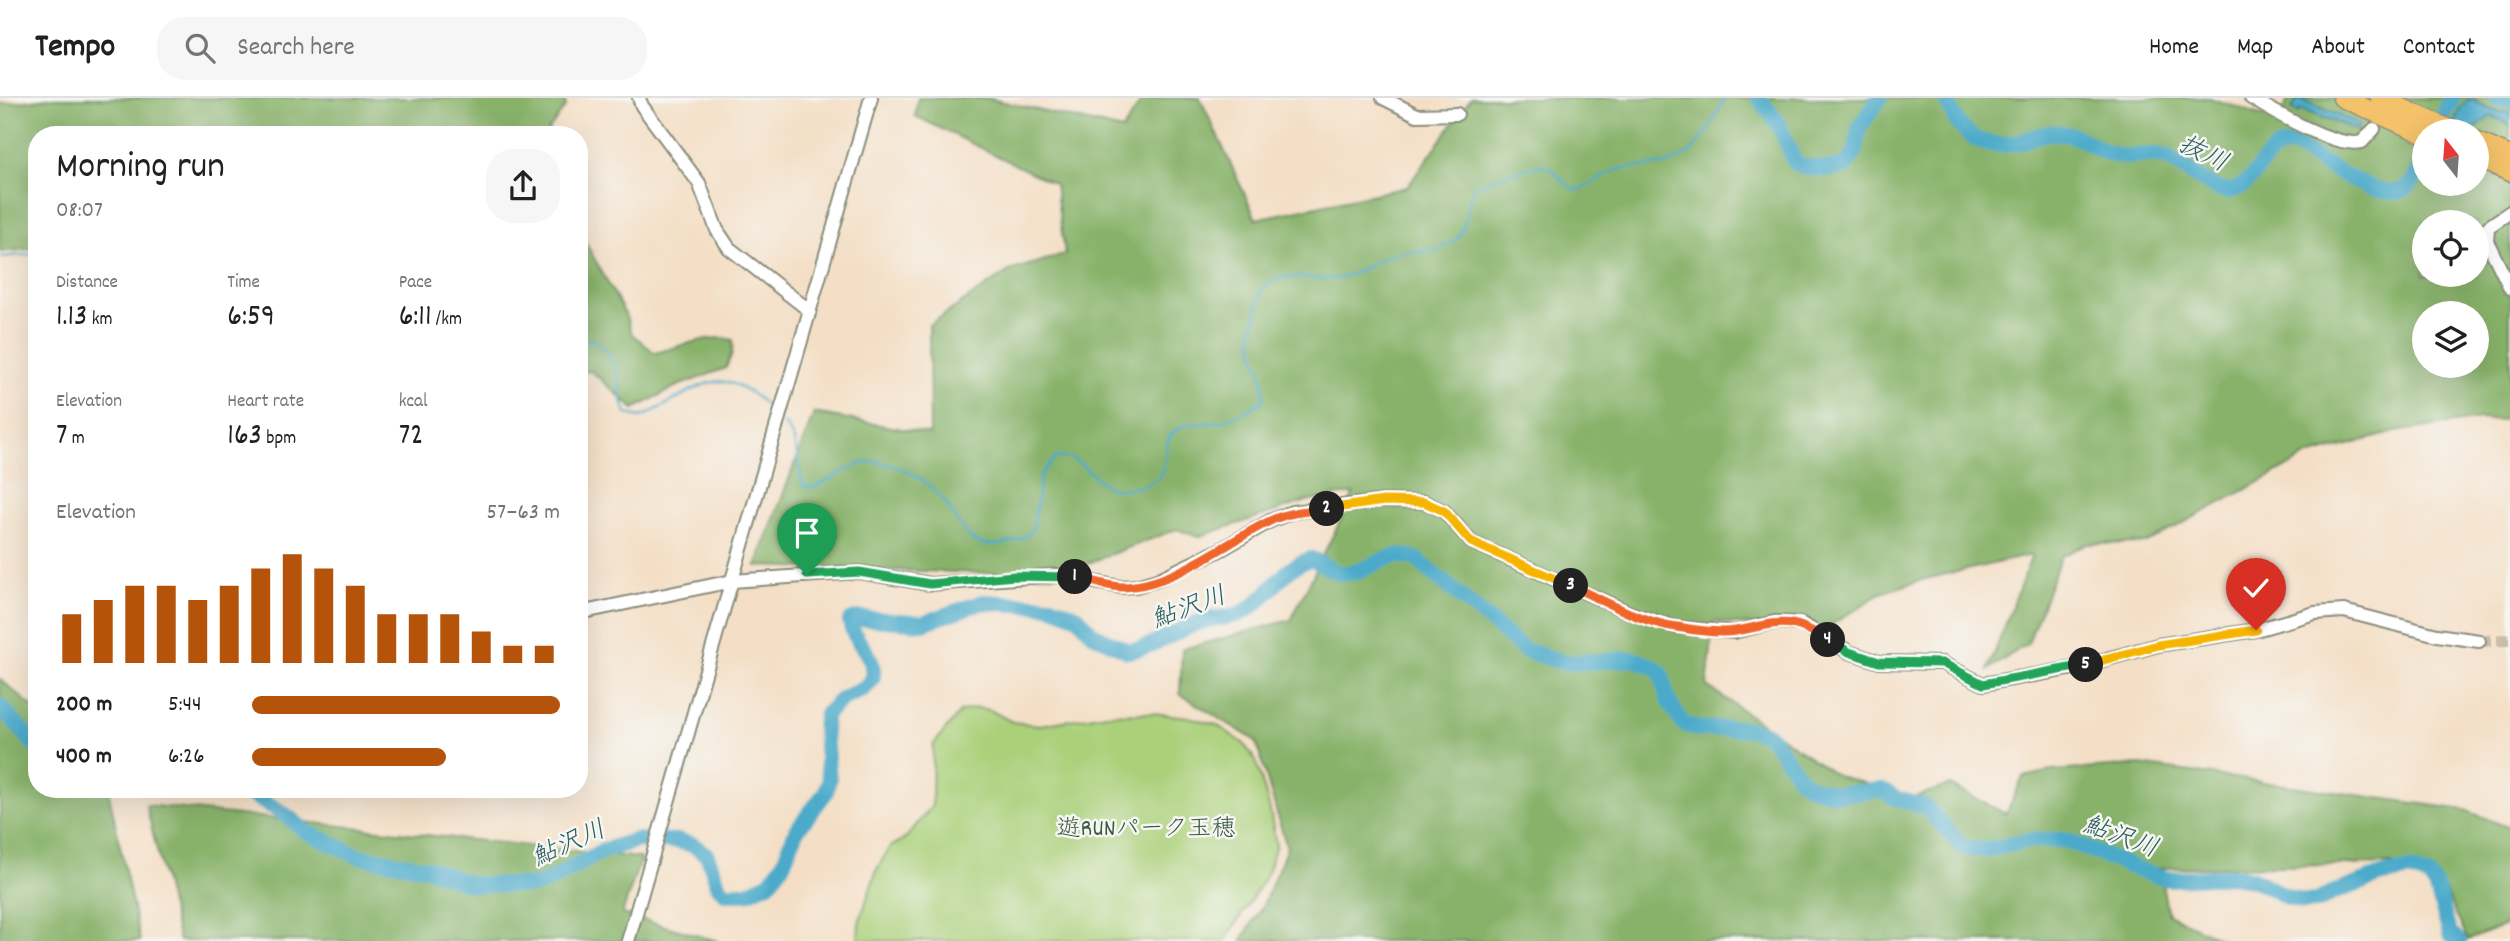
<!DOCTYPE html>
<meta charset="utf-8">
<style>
body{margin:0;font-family:Dekko,"Klee One",sans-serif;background:#f6f6f6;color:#202124;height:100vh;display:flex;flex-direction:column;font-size:26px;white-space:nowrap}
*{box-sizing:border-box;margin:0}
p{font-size:23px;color:#757577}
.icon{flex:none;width:38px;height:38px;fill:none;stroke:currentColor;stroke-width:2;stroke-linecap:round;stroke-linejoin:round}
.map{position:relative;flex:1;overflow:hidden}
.panel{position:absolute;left:28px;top:28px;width:560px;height:672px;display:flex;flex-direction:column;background:#fff;border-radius:28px;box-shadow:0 7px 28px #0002}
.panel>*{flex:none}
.needle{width:46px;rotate:343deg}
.fabs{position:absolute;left:2412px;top:21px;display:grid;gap:14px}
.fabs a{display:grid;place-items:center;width:77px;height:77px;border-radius:50%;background:#fff;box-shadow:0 7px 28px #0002;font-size:35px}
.pin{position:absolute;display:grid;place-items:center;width:60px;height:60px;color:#fff;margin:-72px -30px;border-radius:50% 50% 50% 0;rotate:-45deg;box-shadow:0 0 7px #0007}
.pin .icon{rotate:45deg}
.km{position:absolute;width:35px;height:35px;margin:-18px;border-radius:50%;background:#222;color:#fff;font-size:19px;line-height:35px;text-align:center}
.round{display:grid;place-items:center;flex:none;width:74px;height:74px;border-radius:28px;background:#f6f6f6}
.headline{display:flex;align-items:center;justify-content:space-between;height:119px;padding:0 28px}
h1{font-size:38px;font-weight:600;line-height:52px}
.stats{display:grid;grid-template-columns:repeat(3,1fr);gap:10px;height:119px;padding:7px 28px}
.stats div{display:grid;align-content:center}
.stats b{font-size:30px;font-weight:600}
.stats small{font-size:19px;font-weight:400}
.stats p{font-size:19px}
.chart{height:196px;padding:14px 28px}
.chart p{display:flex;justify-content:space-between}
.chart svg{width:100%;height:126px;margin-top:7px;stroke:#b45309;stroke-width:6}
ul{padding:0 28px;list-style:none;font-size:23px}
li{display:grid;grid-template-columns:112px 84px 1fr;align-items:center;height:52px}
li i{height:18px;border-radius:9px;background:#b45309}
header{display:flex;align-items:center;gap:42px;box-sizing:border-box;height:98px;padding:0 35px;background:#fff;border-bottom:2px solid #e0e0e0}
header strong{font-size:33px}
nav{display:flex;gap:38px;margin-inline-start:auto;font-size:24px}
.search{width:490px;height:63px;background:#f6f6f6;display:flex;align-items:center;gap:18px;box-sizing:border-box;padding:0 24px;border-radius:28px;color:#757577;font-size:26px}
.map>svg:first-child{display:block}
.green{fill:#abd07a;stroke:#658657;stroke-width:2}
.forest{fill:#88b26a;stroke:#54784f;stroke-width:2;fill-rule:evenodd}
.water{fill:#4caaca;stroke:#36747f;stroke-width:2}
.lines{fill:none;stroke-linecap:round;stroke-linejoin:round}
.stream{stroke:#4caaca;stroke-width:2.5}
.river{stroke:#4caaca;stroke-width:16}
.minor-tunnel{stroke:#c9bfa9;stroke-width:12;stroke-dasharray:12 6;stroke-linecap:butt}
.minor-casing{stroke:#8a8e7d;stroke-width:16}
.highway-casing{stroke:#8a8e7d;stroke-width:21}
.minor{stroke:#fff;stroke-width:12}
.highway{stroke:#f4c26a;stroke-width:18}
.split-1-casing{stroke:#fff;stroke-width:14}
.split-2-casing{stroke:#fff;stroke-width:14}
.split-3-casing{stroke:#fff;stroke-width:14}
.split-4-casing{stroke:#fff;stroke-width:14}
.split-5-casing{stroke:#fff;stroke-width:14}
.split-6-casing{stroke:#fff;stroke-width:14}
.split-1{stroke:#22a559;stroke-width:9}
.split-2{stroke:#f0652b;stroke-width:9}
.split-3{stroke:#f5b400;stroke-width:9}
.split-4{stroke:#f0652b;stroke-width:9}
.split-5{stroke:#22a559;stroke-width:9}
.split-6{stroke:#f5b400;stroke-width:9}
.labels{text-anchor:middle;stroke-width:5;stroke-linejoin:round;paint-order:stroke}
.park-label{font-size:24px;fill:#3b5a42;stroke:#f6f6f2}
.water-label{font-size:26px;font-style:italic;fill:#2c5e61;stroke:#f6f6f2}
</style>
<header>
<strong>Tempo</strong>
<div class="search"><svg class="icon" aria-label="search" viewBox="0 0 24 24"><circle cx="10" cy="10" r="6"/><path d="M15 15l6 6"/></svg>Search here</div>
<nav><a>Home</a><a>Map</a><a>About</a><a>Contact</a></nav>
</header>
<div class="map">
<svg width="2510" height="843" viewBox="0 0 2510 843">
<rect width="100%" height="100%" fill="#f6f6f2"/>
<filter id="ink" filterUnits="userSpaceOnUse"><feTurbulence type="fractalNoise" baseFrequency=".0143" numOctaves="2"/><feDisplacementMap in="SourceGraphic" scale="14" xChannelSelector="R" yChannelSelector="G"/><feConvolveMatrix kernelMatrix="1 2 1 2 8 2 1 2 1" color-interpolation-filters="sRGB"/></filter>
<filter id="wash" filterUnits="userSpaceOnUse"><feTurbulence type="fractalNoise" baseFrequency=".00686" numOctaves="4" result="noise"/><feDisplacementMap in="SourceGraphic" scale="28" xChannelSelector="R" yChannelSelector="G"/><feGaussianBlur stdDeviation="1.57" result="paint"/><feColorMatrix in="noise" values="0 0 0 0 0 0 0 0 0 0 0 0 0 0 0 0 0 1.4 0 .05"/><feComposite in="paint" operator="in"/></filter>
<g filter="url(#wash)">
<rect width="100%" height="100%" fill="#f4dfc6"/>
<polygon class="green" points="976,610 990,612 1012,624 1040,627 1106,616 1152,615 1189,619 1217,627 1243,645 1256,663 1270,712 1276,747 1266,778 1225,843 858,843 859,825 877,771 890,749 905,741 932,708 933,647 960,614"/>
<g class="forest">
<polygon points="49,0 563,0 566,8 545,37 37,37 37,150 0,154 0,6"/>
<path d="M918,0H987L1123,32L1143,0H1200L1256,121L1407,89L1471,0H2210L2281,24L2288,0H2510V322L2480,321L2395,334L2308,358L2146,445L2087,446L2061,458L2028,545L1988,572L2032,457L1925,481L1881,495L1822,533L1714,524L1707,588L1838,678L1914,699L1950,687L2006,716L2023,679L2052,673L2140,667L2465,712L2510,730L2505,827L2468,842L2438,778L2391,766L2159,770L2168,816L2225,843H1241L1263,807L1287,750L1256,643L1180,596L1182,551L1291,522L1354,395L1307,403L1198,439L1177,431L1057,477L756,468L814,315L930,336L929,227L1009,173L1065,156L1055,86L915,18ZM2424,33H2476V86H2424ZM2424,124H2476V177H2424ZM2424,215H2476V268H2424Z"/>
<path d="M579,133L625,216L632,236L655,255C678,250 709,235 733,242L732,255L726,270L675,289L634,311L591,273L579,275Z"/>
<polygon points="0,581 37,613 37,691 108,691 140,843 0,843"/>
<polygon points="146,707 641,760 622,816 718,843 179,843"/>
</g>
<g class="water">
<polygon points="2298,0 2359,26 2357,32 2301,12 2298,15 2292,11"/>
<polygon points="2470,1 2497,14 2510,14 2510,27 2491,18 2472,33 2452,33 2460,9"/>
</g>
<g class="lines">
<g class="stream">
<polyline points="0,159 37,156"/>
<path d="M579,240C617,241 616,282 624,309L627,316L641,319C703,292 717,256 776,317"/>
<path d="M783,325C802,344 794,366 804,388L813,390C831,383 857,361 877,364C902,367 929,383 945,404C953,415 959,429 969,439C983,453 1021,447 1033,431L1041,376L1055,360C1084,352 1094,392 1119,391C1184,390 1154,351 1174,334C1188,322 1204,327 1220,323C1235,319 1251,311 1263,302C1267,280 1255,266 1253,245C1251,235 1255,223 1257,213C1258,209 1258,201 1259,197C1274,166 1309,184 1333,181C1356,179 1371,163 1392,157C1412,150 1431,158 1450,146C1473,132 1462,101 1479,86C1494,82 1536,63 1548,69C1560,76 1564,89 1578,92L1619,71L1669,66L1691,54L1707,34L1725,0"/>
</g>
<g class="river">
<path d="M1759,0L1779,27L1795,65C1812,72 1828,73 1846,68L1856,53L1859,30L1880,0"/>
<path d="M1947,0C1954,29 1976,51 2009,46C2033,43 2041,29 2070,37C2086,41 2098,53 2113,57C2130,62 2151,53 2167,60C2182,67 2213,94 2228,93C2260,90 2261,43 2294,48C2317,60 2384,108 2406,90C2414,84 2419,72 2424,63"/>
<polyline points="2497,0 2510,2"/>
<polyline points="2436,33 2452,0"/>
<polyline points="0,608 37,649"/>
<path d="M242,691L283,715L307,734L358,758L427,770L470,786L534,788L547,784L602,753L637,742L677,743L693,747L707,757L719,789L726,795H747L770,784L783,766L796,733L826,694L829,681L824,628L826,616L842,601L865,590L872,582C879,558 853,546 850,523L859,520L923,525L983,504L1051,508L1078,519L1093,536L1128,553C1155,549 1172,535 1197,525C1213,519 1229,522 1244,514C1270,500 1282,468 1311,461C1322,464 1331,474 1341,475C1370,478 1383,449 1416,461L1524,552L1566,565L1633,561L1652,568L1661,575L1668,602L1683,626L1699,631L1744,630L1764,635L1772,640L1799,679L1809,688L1836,696L1881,692L1897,701L1924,708L1964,750L1986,752L2032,742H2066L2141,773L2169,781L2231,778L2253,781L2287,799L2305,804L2318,803L2332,795L2382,777L2410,772L2429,779L2436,788L2450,836L2459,843"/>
</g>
</g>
</g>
<g filter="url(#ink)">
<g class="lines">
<polyline class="minor-tunnel" points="2479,543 2510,542"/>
<defs>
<g id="minor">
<polyline points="639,0 642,8 699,85 717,132 729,150 810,213"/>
<polyline points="1383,0 1417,17 1457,16"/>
<path d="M2251,0C2274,14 2337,51 2362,44L2374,31"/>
<polyline points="2510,114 2488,129 2487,143 2510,190"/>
<polyline points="579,515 732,483 859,474 930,486 1057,477 1121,489 1136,488 1157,482 1220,452 1270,423 1292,414 1384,403 1424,404 1444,413 1471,444 1631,515 1675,529 1734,534 1775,524 1800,525 1849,554 1879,564 1942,565 1983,586 2074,570 2158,547 2256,532 2315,515 2344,513 2437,537 2479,543"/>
<polyline points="628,843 871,0"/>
</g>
<g id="highway">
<polyline points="2342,0 2424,36"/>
<polyline points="2380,0 2454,33"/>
<polyline points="2476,43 2510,58"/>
<polyline points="2476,60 2510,74"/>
</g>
</defs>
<use href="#minor" class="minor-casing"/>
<use href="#highway" class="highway-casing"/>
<use href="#minor" class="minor"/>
<use href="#highway" class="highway"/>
</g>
</g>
<g class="lines" filter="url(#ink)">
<defs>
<polyline id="split-1" points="807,477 859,474 930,486 1014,478 1075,479"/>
<path id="split-2" d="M1075,479C1091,482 1108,489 1123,489C1174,488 1226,444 1270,423C1288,414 1307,413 1327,411"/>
<polyline id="split-3" points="1327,411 1384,403 1424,404 1444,413 1471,444 1571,488"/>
<path id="split-4" d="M1571,488C1605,503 1640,524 1677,529C1694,532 1719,536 1736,533C1780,525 1786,517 1828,542"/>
<polyline id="split-5" points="1828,542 1849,554 1879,564 1942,565 1983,586 2086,567"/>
<polyline id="split-6" points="2086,567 2158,547 2256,532"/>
</defs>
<use href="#split-1" class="split-1-casing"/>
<use href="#split-2" class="split-2-casing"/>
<use href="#split-3" class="split-3-casing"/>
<use href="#split-4" class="split-4-casing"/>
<use href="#split-5" class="split-5-casing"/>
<use href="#split-6" class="split-6-casing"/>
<use href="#split-1" class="split-1"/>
<use href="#split-2" class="split-2"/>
<use href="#split-3" class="split-3"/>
<use href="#split-4" class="split-4"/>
<use href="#split-5" class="split-5"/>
<use href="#split-6" class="split-6"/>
</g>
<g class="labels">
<g class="park-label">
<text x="1146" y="737">遊RUNパーク玉穂</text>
</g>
<g class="water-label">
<text transform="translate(2204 54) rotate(26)" y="9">抜川</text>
<text transform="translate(1188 508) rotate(-20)" y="9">鮎沢川</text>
<text transform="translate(2121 737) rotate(20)" y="9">鮎沢川</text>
<text transform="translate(568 744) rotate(-24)" y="9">鮎沢川</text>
</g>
</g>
</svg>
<div class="fabs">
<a><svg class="needle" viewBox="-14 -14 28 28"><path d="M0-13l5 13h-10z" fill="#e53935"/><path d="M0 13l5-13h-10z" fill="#757577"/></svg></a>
<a><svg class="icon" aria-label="locate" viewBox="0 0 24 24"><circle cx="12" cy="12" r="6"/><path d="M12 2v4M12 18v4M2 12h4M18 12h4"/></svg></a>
<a><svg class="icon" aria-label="layers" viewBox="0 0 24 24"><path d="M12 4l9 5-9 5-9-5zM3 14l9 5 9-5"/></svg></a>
</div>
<div class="pin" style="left:807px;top:477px;background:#1e9e55"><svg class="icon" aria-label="arrive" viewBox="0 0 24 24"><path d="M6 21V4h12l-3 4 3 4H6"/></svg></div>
<div class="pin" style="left:2256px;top:532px;background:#d93025"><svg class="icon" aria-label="check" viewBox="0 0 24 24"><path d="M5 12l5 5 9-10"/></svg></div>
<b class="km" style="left:1075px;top:479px">1</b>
<b class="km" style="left:1327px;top:411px">2</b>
<b class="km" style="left:1571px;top:488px">3</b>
<b class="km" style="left:1828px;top:542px">4</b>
<b class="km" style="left:2086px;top:567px">5</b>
<section class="panel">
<div class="headline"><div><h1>Morning run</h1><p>08:07</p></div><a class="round"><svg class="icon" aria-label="share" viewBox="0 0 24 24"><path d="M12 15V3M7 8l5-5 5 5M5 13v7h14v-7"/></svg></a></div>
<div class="stats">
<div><p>Distance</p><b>1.13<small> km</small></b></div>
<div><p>Time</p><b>6:59</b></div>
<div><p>Pace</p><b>6:11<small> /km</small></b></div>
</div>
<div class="stats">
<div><p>Elevation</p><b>7<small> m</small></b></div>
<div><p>Heart rate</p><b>163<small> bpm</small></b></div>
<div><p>kcal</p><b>72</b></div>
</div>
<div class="chart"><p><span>Elevation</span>57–63 m</p>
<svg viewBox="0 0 160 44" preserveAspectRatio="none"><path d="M5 44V27M15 44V22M25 44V17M35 44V17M45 44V22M55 44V17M65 44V11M75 44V6M85 44V11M95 44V17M105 44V27M115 44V27M125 44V27M135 44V33M145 44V38M155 44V38"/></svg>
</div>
<ul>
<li><b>200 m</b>5:44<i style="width:100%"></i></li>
<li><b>400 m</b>6:26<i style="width:63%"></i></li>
</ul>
</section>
</div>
